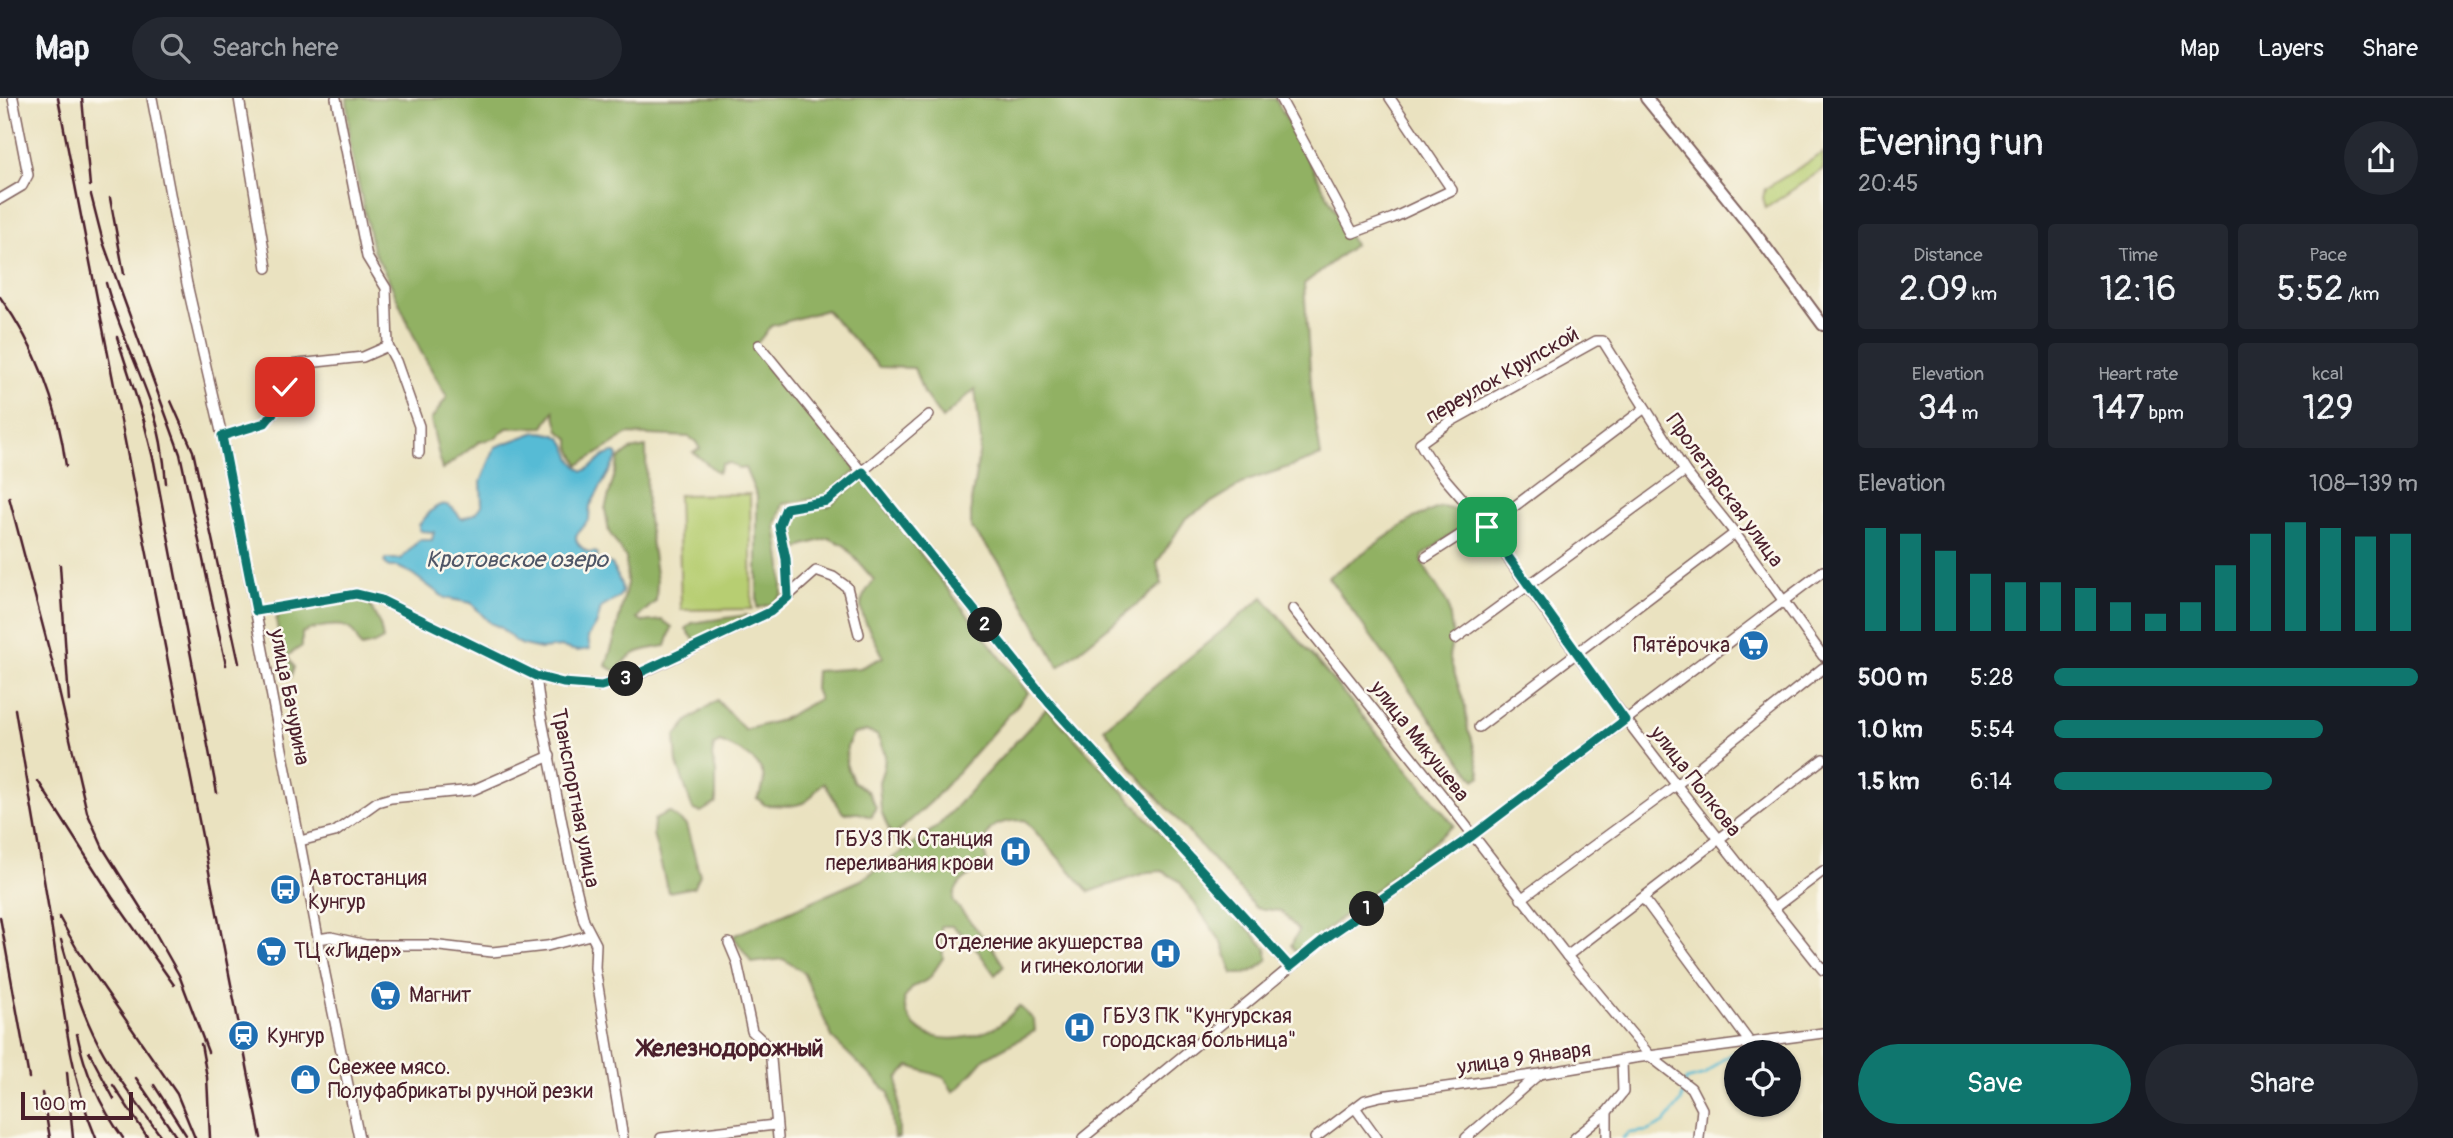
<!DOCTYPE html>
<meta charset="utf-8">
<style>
body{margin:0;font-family:Pangolin,sans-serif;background:#242831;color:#f1f3f6;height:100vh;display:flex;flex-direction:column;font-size:26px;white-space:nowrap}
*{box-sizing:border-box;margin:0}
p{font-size:23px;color:#9ea1a6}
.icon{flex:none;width:38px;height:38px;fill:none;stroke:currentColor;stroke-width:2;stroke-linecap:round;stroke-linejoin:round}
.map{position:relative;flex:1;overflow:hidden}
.details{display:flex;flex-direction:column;background:#171b24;width:630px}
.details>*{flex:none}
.controls{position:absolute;left:1724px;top:942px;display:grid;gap:14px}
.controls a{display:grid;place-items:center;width:77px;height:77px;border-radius:50%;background:#171b24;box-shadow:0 2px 5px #0004;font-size:35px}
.scale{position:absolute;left:21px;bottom:18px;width:112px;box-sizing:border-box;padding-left:7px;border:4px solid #4a1f2b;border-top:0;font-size:19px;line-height:24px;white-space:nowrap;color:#4a1f2b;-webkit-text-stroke:5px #fbf7ec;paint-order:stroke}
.pin{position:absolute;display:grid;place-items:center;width:60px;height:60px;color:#fff;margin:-30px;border-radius:14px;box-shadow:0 4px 10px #0006}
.km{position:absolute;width:35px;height:35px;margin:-18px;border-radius:50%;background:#222;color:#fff;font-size:19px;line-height:35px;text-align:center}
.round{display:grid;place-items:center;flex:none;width:74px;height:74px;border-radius:37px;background:#242831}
.headline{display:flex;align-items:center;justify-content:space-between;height:119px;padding:0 35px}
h1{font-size:38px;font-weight:600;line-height:52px}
.stats{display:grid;grid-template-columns:repeat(3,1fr);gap:10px;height:119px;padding:7px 35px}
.stats div{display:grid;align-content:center;border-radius:7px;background:#242831;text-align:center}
.stats b{font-size:35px;font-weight:600}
.stats small{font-size:19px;font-weight:400}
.stats p{font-size:19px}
.chart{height:196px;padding:14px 35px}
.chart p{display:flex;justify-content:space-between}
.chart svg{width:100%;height:126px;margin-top:7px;stroke:#0f766e;stroke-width:6}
.button{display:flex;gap:14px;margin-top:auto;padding:14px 35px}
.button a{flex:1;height:80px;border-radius:42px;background:#0f766e;color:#fff;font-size:28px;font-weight:600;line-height:80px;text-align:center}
.button a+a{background:#242831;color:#f1f3f6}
ul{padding:0 35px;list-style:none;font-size:23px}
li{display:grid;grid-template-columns:112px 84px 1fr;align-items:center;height:52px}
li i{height:18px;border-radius:9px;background:#0f766e}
header{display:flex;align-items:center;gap:42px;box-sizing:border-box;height:98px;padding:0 35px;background:#171b24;border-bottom:2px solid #363941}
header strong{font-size:33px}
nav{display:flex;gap:38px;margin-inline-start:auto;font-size:24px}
.search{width:490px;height:63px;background:#242831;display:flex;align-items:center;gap:18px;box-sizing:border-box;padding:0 24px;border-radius:38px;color:#9ea1a6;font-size:26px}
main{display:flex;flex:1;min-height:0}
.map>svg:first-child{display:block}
.green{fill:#b7ce72;stroke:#80764e;stroke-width:2}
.forest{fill:#91b164;stroke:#6e6848;stroke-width:2}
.water{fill:#57bbd5;stroke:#506d80;stroke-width:2}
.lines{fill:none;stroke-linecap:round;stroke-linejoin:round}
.stream{stroke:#57bbd5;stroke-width:2.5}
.minor-casing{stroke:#82635f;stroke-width:12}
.major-casing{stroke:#82635f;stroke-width:14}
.minor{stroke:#fff;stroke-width:9}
.major{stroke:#fff;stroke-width:10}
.rail{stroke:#4a1f2b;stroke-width:2.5}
.route-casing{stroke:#fff;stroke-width:14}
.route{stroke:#0f766e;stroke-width:9}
.labels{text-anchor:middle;stroke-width:5;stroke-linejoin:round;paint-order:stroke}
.street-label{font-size:21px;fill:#4a1f2b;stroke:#fbf7ec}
.poi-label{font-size:21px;fill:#4a1f2b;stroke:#fbf7ec;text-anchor:start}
.water-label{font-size:23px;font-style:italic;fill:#4f5666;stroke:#fbf7ec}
.neighbourhood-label{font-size:23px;font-weight:bold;fill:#4a1f2b;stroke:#fbf7ec}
</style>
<header>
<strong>Map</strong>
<div class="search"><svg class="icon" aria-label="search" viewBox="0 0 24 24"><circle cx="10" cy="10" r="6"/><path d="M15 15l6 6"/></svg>Search here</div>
<nav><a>Map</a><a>Layers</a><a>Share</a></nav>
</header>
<main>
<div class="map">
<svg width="1823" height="1040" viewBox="0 0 1823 1040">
<rect width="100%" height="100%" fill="#fbf7ec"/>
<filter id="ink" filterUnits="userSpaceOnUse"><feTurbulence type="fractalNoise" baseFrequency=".0143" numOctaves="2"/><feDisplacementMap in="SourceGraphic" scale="14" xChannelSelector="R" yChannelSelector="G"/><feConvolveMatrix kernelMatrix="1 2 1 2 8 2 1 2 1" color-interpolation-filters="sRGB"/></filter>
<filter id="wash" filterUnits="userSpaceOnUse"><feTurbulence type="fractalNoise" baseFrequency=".00686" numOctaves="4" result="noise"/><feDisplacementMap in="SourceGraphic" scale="28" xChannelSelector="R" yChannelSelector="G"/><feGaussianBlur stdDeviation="1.57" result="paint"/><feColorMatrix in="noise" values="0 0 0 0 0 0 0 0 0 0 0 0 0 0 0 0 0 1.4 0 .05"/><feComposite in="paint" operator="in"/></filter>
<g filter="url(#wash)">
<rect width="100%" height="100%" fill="#eae2c0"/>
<g class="green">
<polygon points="1823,55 1823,71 1766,110 1763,100 1765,91"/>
<polygon points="750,396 752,511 681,512 678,397"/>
</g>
<g class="forest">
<path d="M347,0H1275L1354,147L1304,186L1312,300L1321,358L1247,383L1186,420L1157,465L1162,486L1059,569L1001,466L971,430V404L981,344L975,291L942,321L923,294L914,270L879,269L826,212L771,228L755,248L857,372L825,399L783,406L776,427L782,469V497L772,506L757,510V398L745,370L739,371L730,365L722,366L718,375L693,354L700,351L696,344L689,339L628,336C612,348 596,356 579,367L570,349V341L559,333L554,313L544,329L507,330L495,340L479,344L442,372L431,322L447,299L420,252L388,180L373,152L350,48Z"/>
<path d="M646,349L647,414L657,483L656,503L637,520L643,524L662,522L672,529L666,548C641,552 632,552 616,573L606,568L615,539L627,486L626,460L609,434L605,411L619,361L630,352Z"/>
<path d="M863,381L1028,595L932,703L892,739L881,713L879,684L884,669L885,656L877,637L866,633L853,636L847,648L846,666L853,683L868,694L876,709L871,719L859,715H843L824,685C814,691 816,695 809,701C798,711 778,707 765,707L757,700C779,670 743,653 720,644L714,647L712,659L716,674V705L701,714L693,712L677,665L675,639L688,623L717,602L745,632L781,622L819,601L815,591L816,573L860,570L883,559C878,544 856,516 862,502C864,495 870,488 874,482L844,447L829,440L804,447L791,456L786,436L788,416L799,411L829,408Z"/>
<polygon points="1441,409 1463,413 1467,420 1463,428 1423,457 1422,465 1448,506 1453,539 1449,558 1465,608 1468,633 1471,638 1481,678 1475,682 1328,479 1414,420"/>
<polygon points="1263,499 1454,727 1297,856 1291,847 1299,833 1281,813 1256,810 1134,673 1104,630"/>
<path d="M351,501L370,507L380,527L383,541L374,546L361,549C358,544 356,538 352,533C343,522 312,530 302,535V548L287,558L294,569L291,579L285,575L276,521L280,516Z"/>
<polygon points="746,517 748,522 696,544 686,531 692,525"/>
<path d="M1047,610L1266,850L1268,861C1258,872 1248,877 1233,876L1222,845L1179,783L1162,773L1148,774L1089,794L1025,722C991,723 980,731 987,766C971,777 955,782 953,803L992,849L1004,868L995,877L971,843L952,828H941L943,860L929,881L913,889L904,901C907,950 967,947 999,927C1006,922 1013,914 1019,908L1034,922L1035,933L985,960L961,988L953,994L945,980L909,968L898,980L899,1040H894L889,995L833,941L803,874L783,861L752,865L733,838L861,782L938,728Z"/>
<polygon points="669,714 686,727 700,777 694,789 668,794 653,736 654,722"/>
</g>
<path class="water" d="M536,334C579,335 559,357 583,373C597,370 601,354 616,355L618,358L590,408L589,421C577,437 567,440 589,455L595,454L598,456L596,461L612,466L621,486L622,494L618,500L601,510L597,525L588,539L590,551L577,553L561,549L541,551L523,547L515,543L500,529L490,525L471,505L445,500L411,475L398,469H389L384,464L386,461H401L419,442H432L434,434L421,433L419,430V427C427,418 438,400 451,409C456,412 458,418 462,421L476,415L482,407L481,384L495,349Z"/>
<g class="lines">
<g class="stream">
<polyline points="1737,954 1799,943"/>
<polyline points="1623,1040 1628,1035 1648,1033 1664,1025 1681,1004 1686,982 1705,977 1722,962 1736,954"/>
</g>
</g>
</g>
<g filter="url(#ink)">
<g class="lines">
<defs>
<g id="minor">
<polyline points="152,0 187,186 222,338 325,876 359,1040"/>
<polyline points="239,0 267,170"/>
<polyline points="336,0 367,159 386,190 388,248 396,263 419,328 419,355"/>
<polyline points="1280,0 1353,135 1393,120 1452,92 1390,0"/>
<polyline points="0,101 22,88 28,77 13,0"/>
<polyline points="759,247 1049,605 1290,869"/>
<polyline points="222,338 265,325 286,299 279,268 363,259 388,248"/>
<polyline points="1426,459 1468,432 1487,429 1645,310"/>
<polyline points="788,498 786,461 779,428 786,410 827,403 929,317"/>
<polyline points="1293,511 1442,697 1567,858 1651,959 1691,990 1702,1011 1699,1040"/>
<polyline points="256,513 356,496 381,502 536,578 563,585 601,588 637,577 770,514 816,473 833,479 847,489 859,536"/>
<polyline points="1455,541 1685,373"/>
<path d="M1823,558L1735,435L1685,373L1603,243H1596L1448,325L1420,345C1439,380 1470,405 1492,437C1595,587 1709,729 1823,872"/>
<polyline points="536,578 541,617 569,761 584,823 596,846 595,870 623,1040"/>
<polyline points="1479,629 1735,435"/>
<polyline points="300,743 335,734 377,704 391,700 473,692 550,658"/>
<polyline points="1521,801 1675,688 1823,570"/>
<polyline points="1644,801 1751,946"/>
<polyline points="1774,810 1823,773"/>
<polyline points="318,841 331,839 366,847 431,847 492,854 547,848 590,837"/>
<polyline points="729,845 737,864 752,933 770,950 778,1040"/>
<polyline points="1567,858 1823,661"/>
<polyline points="1356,1011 1377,1040"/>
<polyline points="661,1040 775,1027"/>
<polyline points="1083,1040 1327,839 1472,738 1823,473"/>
<polyline points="1315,1040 1365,1002 1381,998 1539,976 1634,960 1823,935"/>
<polyline points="1466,1040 1538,977"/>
<polyline points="1575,1040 1607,1014"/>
<polyline points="1607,1040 1607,1014 1623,994 1622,963"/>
</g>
<polyline id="major" points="1646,0 1753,132 1823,227"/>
</defs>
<use href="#minor" class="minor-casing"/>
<use href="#major" class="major-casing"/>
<use href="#minor" class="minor"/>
<use href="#major" class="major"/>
<g class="rail">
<polyline points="58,0 261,1040"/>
<polyline points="82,0 90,88"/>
<polyline points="91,97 103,144 180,356 226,567"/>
<polyline points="110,100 124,176"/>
<path d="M106,185C117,228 138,267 152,309C160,334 164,359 166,385"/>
<path d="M0,199C37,250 58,306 66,368"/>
<polyline points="117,239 145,326"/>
<polyline points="171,303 193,353 239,565"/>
<polyline points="142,316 154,364 217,695"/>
<polyline points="9,399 52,563 87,714 103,750 147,820 179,877 208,954"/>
<polyline points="60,467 69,603"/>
<path d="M15,611C27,685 41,759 52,832C63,903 68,973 96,1040"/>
<polyline points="38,683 112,799 174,887"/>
<polyline points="0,819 29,980"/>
<polyline points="59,819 77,851 177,996 195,1040"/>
<path d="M61,842C70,874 79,906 93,935C111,973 138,1006 162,1040"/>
<path d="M77,936C85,975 100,1008 123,1040"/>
<polyline points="201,946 207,979 210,1040"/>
<polyline points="89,954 114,1001"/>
<polyline points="67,974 73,1040"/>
<polyline points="136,980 177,1040"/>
<polyline points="113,987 148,1040"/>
<polyline points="154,987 186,1037"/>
<polyline points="42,995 50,1040"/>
</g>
</g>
</g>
<g class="lines" filter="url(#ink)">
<defs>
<polyline id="route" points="285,289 286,299 265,325 222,338 256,513 356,496 381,502 536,578 563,585 601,588 631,579 770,514 788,499 786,461 779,428 786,410 827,403 863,374 1049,605 1290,869 1327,839 1472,738 1625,622 1487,429"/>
</defs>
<use href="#route" class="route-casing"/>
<use href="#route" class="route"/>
</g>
<defs>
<symbol id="supermarket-disc" viewBox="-11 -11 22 22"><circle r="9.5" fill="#1f6fb2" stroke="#fbf7ec"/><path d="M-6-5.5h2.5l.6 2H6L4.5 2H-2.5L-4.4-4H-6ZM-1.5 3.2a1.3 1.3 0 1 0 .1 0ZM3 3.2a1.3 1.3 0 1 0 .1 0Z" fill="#fff"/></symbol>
<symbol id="hospital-disc" viewBox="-11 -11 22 22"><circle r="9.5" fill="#1f6fb2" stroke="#fbf7ec"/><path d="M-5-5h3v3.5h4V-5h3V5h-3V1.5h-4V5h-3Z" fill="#fff"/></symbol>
<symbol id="bus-disc" viewBox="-11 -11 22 22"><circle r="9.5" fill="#1f6fb2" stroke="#fbf7ec"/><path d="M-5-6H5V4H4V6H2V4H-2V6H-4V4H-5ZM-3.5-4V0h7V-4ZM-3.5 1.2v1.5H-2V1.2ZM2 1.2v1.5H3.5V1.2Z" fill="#fff"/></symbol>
<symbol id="station-disc" viewBox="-11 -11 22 22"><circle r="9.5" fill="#1f6fb2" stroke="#fbf7ec"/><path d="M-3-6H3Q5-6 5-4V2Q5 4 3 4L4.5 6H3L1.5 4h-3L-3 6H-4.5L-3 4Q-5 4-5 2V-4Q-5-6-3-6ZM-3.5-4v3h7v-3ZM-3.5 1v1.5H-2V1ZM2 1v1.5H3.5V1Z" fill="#fff"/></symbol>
<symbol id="shop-disc" viewBox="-11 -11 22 22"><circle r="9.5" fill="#1f6fb2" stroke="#fbf7ec"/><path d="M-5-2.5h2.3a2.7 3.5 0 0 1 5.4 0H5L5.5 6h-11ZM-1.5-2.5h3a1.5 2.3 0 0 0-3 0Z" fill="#fff"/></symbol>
</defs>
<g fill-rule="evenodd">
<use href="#supermarket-disc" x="1736" y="530" width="35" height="35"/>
<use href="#hospital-disc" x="998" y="736" width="35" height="35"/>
<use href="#bus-disc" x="268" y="774" width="35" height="35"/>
<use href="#supermarket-disc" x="254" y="836" width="35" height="35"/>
<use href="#hospital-disc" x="1148" y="838" width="35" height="35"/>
<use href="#supermarket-disc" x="368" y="880" width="35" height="35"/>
<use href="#hospital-disc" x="1062" y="912" width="35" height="35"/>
<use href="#station-disc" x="226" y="920" width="35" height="35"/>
<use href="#shop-disc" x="288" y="964" width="35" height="35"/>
</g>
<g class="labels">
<g class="street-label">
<text transform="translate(1502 277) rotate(-30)" y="7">переулок Крупской</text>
<text transform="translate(1725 392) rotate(54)" y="7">Пролетарская улица</text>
<text transform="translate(290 599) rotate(79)" y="7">улица Бачурина</text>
<text transform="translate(1420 643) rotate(52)" y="7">улица Микушева</text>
<text transform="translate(1696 683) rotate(52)" y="7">улица Попкова</text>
<text transform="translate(576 700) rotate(79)" y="7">Транспортная улица</text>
<text transform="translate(1524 960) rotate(-8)" y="7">улица 9 Января</text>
</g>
<g class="poi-label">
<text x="1730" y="554" text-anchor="end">Пятёрочка</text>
<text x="993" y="748" text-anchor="end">ГБУЗ ПК Станция<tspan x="993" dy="24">переливания крови</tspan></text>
<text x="308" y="787">Автостанция<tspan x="308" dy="24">Кунгур</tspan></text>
<text x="1143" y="851" text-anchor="end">Отделение акушерства<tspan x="1143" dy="24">и гинекологии</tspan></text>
<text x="294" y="860">ТЦ «Лидер»</text>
<text x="409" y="904">Магнит</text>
<text x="1103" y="925">ГБУЗ ПК "Кунгурская<tspan x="1103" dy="24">городская больница"</tspan></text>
<text x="267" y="945">Кунгур</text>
<text x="328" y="976">Свежее мясо.<tspan x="328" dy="24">Полуфабрикаты ручной резки</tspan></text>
</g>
<g class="water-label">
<text x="517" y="469">Кротовское озеро</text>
</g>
<g class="neighbourhood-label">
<text x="731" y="958">Железнодорожный</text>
</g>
</g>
</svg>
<div class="controls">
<a><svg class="icon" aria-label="locate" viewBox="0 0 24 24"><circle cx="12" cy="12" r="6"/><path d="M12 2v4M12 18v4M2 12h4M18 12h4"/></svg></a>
</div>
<div class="scale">100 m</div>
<div class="pin" style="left:1487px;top:429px;background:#1e9e55"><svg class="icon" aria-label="arrive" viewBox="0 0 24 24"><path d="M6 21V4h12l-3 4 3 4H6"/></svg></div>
<div class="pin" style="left:285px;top:289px;background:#d93025"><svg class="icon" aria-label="check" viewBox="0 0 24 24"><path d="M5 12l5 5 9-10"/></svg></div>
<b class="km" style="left:1367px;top:811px">1</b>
<b class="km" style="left:985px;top:527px">2</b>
<b class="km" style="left:626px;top:581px">3</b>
</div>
<section class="details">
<div class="headline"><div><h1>Evening run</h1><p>20:45</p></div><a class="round"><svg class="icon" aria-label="share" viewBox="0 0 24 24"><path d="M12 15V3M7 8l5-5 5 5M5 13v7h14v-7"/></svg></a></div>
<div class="stats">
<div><p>Distance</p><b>2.09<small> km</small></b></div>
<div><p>Time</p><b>12:16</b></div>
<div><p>Pace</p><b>5:52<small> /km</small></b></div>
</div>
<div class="stats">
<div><p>Elevation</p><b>34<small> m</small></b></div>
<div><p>Heart rate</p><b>147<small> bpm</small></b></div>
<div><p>kcal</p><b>129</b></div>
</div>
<div class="chart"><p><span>Elevation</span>108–139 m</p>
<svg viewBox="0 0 160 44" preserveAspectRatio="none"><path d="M5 44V8M15 44V10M25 44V16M35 44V24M45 44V27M55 44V27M65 44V29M75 44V34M85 44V38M95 44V34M105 44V21M115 44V10M125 44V6M135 44V8M145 44V11M155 44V10"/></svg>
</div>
<ul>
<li><b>500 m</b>5:28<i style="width:100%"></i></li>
<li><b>1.0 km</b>5:54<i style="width:74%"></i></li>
<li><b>1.5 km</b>6:14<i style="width:60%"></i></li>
</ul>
<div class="button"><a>Save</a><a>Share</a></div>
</section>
</main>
